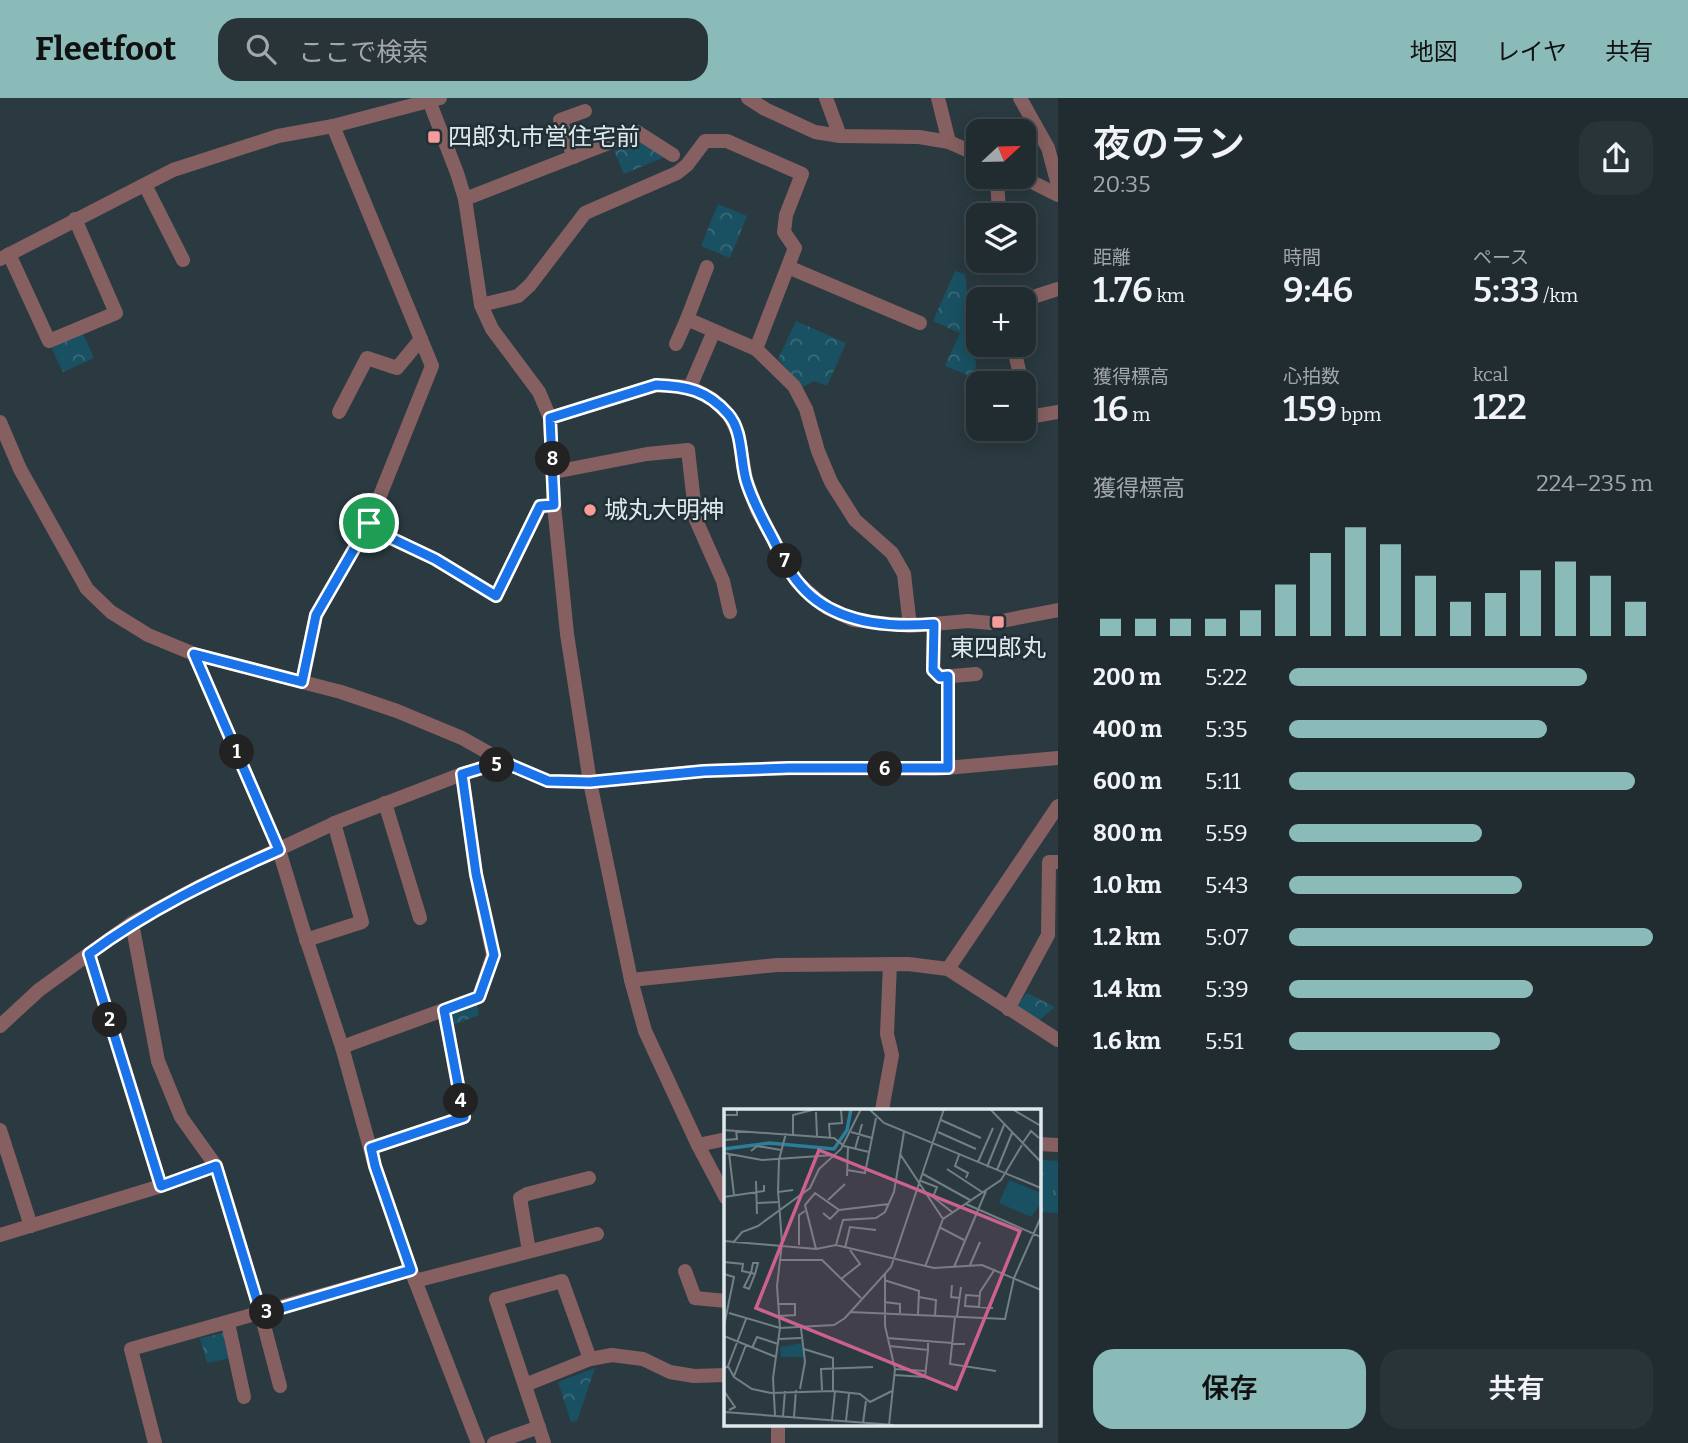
<!DOCTYPE html>
<html lang="ja">
<meta charset="utf-8">
<style>
body{margin:0;font-family:Bitter,"Noto Sans JP",serif;background:#283438;color:#f1f3f6;height:100vh;display:flex;flex-direction:column;font-size:26px;white-space:nowrap}
*{box-sizing:border-box;margin:0}
p{font-size:23px;color:#a2a7ab}
.icon{flex:none;width:38px;height:38px;fill:none;stroke:currentColor;stroke-width:2;stroke-linecap:round;stroke-linejoin:round}
.map{position:relative;flex:1;overflow:hidden}
.sheet{display:flex;flex-direction:column;background:#202c30;width:630px}
.sheet>*{flex:none}
.needle{width:46px;rotate:68deg}
.controls{position:absolute;left:966px;top:21px;display:grid;gap:14px}
.controls a{display:grid;place-items:center;width:70px;height:70px;border-radius:14px;background:#202c30;box-shadow:0 4px 18px #0003,0 0 0 2px #3d484c;font-size:35px}
.pin{position:absolute;display:grid;place-items:center;width:60px;height:60px;color:#fff;margin:-30px;border:4px solid #fff;border-radius:50%;box-shadow:0 2px 7px #0007}
.km{position:absolute;width:35px;height:35px;margin:-18px;border-radius:50%;background:#222;color:#fff;font-size:19px;line-height:35px;text-align:center}
.round{display:grid;place-items:center;flex:none;width:74px;height:74px;border-radius:21px;background:#283438}
.headline{display:flex;align-items:center;justify-content:space-between;height:119px;padding:0 35px}
h1{font-size:38px;font-weight:600;line-height:52px}
.metrics{display:grid;grid-template-columns:repeat(3,1fr);gap:10px;height:119px;padding:7px 35px}
.metrics div{display:grid;align-content:center}
.metrics b{font-size:35px;font-weight:600}
.metrics small{font-size:19px;font-weight:400}
.metrics p{font-size:19px}
.chart{height:196px;padding:14px 35px}
.chart p{display:flex;justify-content:space-between}
.chart svg{width:100%;height:126px;margin-top:7px;stroke:#8bbbb9;stroke-width:6}
.button{display:flex;gap:14px;margin-top:auto;padding:14px 35px}
.button a{flex:1;height:80px;border-radius:21px;background:#8bbbb9;color:#111;font-size:28px;font-weight:600;line-height:80px;text-align:center}
.button a+a{background:#283438;color:#f1f3f6}
ul{padding:0 35px;list-style:none;font-size:23px}
li{display:grid;grid-template-columns:112px 84px 1fr;align-items:center;height:52px}
li i{height:18px;border-radius:9px;background:#8bbbb9}
header{display:flex;align-items:center;gap:42px;box-sizing:border-box;height:98px;padding:0 35px;background:#8bbbb9;color:#111}
header strong{font-size:33px}
nav{display:flex;gap:38px;margin-inline-start:auto;font-size:24px}
.search{width:490px;height:63px;background:#283438;display:flex;align-items:center;gap:18px;box-sizing:border-box;padding:0 24px;border-radius:21px;color:#a2a7ab;font-size:26px}
main{display:flex;flex:1;min-height:0}
.map>svg:first-child{display:block}
.grass{fill:url(#grass-tufts)}
.park{fill:url(#park-crowns)}
.lines{fill:none;stroke-linecap:round;stroke-linejoin:round}
.minor{stroke:#866060;stroke-width:14}
.route-casing{stroke:#fff;stroke-width:14}
.route{stroke:#1a73e8;stroke-width:9}
.poi-dot{fill:#f59b9a;stroke:#203036;stroke-width:2.5}
.labels{text-anchor:middle;stroke-width:5;stroke-linejoin:round;paint-order:stroke}
.poi-label{font-size:24px;fill:#dfe9ed;stroke:#203036;text-anchor:start}
.inset-river{fill:none;stroke:#2b7e99;stroke-width:3.5}
.inset-road{fill:none;stroke:#728085;stroke-width:2}
.view{fill:#cc618e;fill-opacity:0.15;stroke:#cc618e;stroke-width:3.5}
.inset-edge{fill:none;stroke:#dfe9ed;stroke-width:3.5}
</style>
<header>
<strong>Fleetfoot</strong>
<div class="search"><svg class="icon" aria-label="search" viewBox="0 0 24 24"><circle cx="10" cy="10" r="6"/><path d="M15 15l6 6"/></svg>ここで検索</div>
<nav><a>地図</a><a>レイヤ</a><a>共有</a></nav>
</header>
<main>
<div class="map">
<svg width="1058" height="1345" viewBox="0 0 1058 1345">
<defs>
<pattern id="grass-tufts" width="24" height="20" patternUnits="userSpaceOnUse" patternTransform="scale(1.75)"><rect width="24" height="20" fill="#195163"/><path d="M3 7l-1-3M5 7V3M7 7l1-3M15 17l-1-3M17 17v-4M19 17l1-3" fill="none" stroke="#3a6a7a"/></pattern>
<pattern id="park-crowns" width="20" height="18" patternUnits="userSpaceOnUse" patternTransform="scale(1.75)"><rect width="20" height="18" fill="#195163"/><path d="M2 6a3 3 0 1 1 6 0M12 15a3 3 0 1 1 6 0" fill="none" stroke="#3a6a7a"/></pattern>
</defs>
<rect width="100%" height="100%" fill="#2a3a40"/>
<polygon class="grass" points="1039,1062 1058,1063 1058,1115 1039,1114"/>
<g class="park">
<polygon points="641,41 667,58 624,76 614,53"/>
<polygon points="718,106 747,118 730,160 701,148"/>
<polygon points="955,173 965,176 976,268 973,279 945,268 960,235 933,223"/>
<polygon points="796,223 846,245 827,288 814,283 803,289 778,261"/>
<polygon points="83,235 94,260 63,274 51,249"/>
<polygon points="1027,895 1055,909 1037,924 1015,909"/>
<polygon points="477,907 479,917 453,927 449,916"/>
<polygon points="224,1235 230,1260 207,1265 200,1240"/>
<polygon points="595,1270 577,1323 571,1324 558,1284"/>
</g>
<g class="lines">
<g class="minor">
<polyline points="428,0 457,75 465,101 481,207 492,231 539,294 550,320 554,407 567,536 590,684 631,882 645,933 698,1047 726,1100"/>
<polyline points="748,0 765,11 815,34 840,38 919,39 949,44 978,57"/>
<polyline points="826,0 840,38"/>
<polyline points="938,0 949,44"/>
<polyline points="1020,0 1048,50 1058,87"/>
<polyline points="574,59 560,22 585,13"/>
<polyline points="997,79 999,117"/>
<polyline points="1022,79 1058,97"/>
<polyline points="145,87 183,162"/>
<polyline points="465,101 637,34 673,57"/>
<polyline points="9,156 49,243 116,215 75,121"/>
<polyline points="0,161 173,72 278,38 333,28 440,0"/>
<polyline points="788,169 920,225"/>
<polyline points="1024,202 1058,191"/>
<polyline points="481,207 518,198 530,187 585,115 677,75 687,67 705,43 727,43 802,76 786,117 784,134 795,150 756,251 687,221 707,169"/>
<polyline points="972,219 978,217"/>
<polyline points="676,246 687,221"/>
<polyline points="1013,247 1022,285"/>
<polyline points="756,251 794,288 806,311 818,353 831,384 855,422 892,455 904,476 910,528"/>
<polyline points="690,289 714,233"/>
<polyline points="1024,295 1029,319 1058,314"/>
<polyline points="339,314 367,260 397,270 421,241"/>
<polyline points="550,320 656,287 690,289 712,301 729,317 738,335 746,381 757,412 797,484 827,510 853,522 910,528 968,523 991,525 1058,512"/>
<polyline points="0,324 20,371 87,491 111,514 148,537 194,556 341,594 397,613 462,640 508,666 548,683 590,684 704,673 789,670 935,671 1058,660"/>
<polyline points="554,374 647,356 688,352 696,422 723,483 730,514"/>
<polyline points="369,425 378,434 435,461 496,498 540,409 554,407"/>
<polyline points="934,526 933,572 940,579 976,576"/>
<polyline points="194,556 279,752 303,831 342,949 375,1068 411,1172 478,1345"/>
<polyline points="948,578 948,670"/>
<polyline points="302,584 316,517 369,425 432,268 333,28"/>
<polyline points="385,705 420,820"/>
<polyline points="132,825 158,963 181,1019 216,1068 261,1216 280,1288"/>
<polyline points="306,842 362,824 334,725"/>
<polyline points="89,856 161,1088 216,1068"/>
<polyline points="948,871 1058,708"/>
<polyline points="631,882 777,867 908,866 948,871 1058,942"/>
<polyline points="1008,911 1048,837 1049,764 1058,764"/>
<polyline points="0,928 39,892 97,850 132,825 200,788 337,724 462,676 485,669 508,666"/>
<polyline points="342,949 479,899 493,857 476,776 462,676"/>
<polyline points="882,1012 892,957 887,936 890,866"/>
<polyline points="0,1032 31,1128"/>
<polyline points="1039,1046 1058,1047"/>
<polyline points="698,1047 726,1041"/>
<polyline points="371,1050 464,1019 444,912"/>
<polyline points="0,1137 161,1088"/>
<polyline points="529,1153 520,1100 527,1096 589,1080"/>
<polyline points="685,1173 695,1200 726,1203"/>
<polyline points="415,1183 597,1136"/>
<polyline points="228,1225 244,1299"/>
<polyline points="525,1287 590,1261 612,1257 643,1261 670,1274 694,1278 726,1277"/>
<polyline points="155,1345 131,1251 411,1172"/>
<polyline points="494,1345 539,1329"/>
<polyline points="544,1345 496,1201 562,1183 590,1261"/>
<polyline points="778,1345 778,1326"/>
</g>
</g>
<g class="lines">
<defs>
<path id="route" d="M656,287C686,288 707,292 728,316C743,333 740,361 746,382C752,403 763,422 773,441C780,455 787,471 797,483C829,525 885,530 934,526L933,572L940,579L948,578V670H789L704,673L590,684L548,683L508,666L485,669L462,676L476,776L494,857L479,899L444,912L464,1019L371,1050L375,1068L411,1172L261,1216L216,1068L161,1088L89,856C148,812 213,781 279,752L194,556L302,584L316,517L369,425L378,434L435,461L496,498L540,408L554,407L550,320Z"/>
</defs>
<use href="#route" class="route-casing"/>
<use href="#route" class="route"/>
</g>
<g class="poi-dot">
<rect x="427" y="32" width="14" height="14" rx="3.5"/>
<circle cx="590" cy="412" r="7"/>
<rect x="991" y="517" width="14" height="14" rx="3.5"/>
</g>
<g class="labels">
<g class="poi-label">
<text x="448" y="47">四郎丸市営住宅前</text>
<text x="604" y="420">城丸大明神</text>
<text x="998" y="558" text-anchor="middle">東四郎丸</text>
</g>
</g>
<g transform="translate(724 1011)">
<rect width="317" height="317" fill="#2a3a40"/>
<path d="M78,234L80,248H57L56,238Z" fill="#195163"/>
<path d="M285,71L317,84V94L307,108L275,94Z" fill="#195163"/>
<path class="inset-river" d="M0,40L45,34L110,40L123,21L127,0"/>
<path class="inset-road" d="M13,0V6H1L0,21L110,29L120,37L145,43M145,0L160,14L317,79M266,0L317,53M288,0L317,17M92,3L93,27M217,11L257,29M127,23L148,29M214,23L252,40M69,25V6L92,0M106,28L105,15L118,14L117,0M0,31L13,30L12,21M298,35L307,22L315,29M131,40L138,15M27,42L33,37L57,41M0,44L38,51L110,46M5,44L10,86M176,45L219,110M235,46L231,57L244,64L242,69M254,53L269,19M263,58L280,16M223,60L258,83M123,61L141,64L152,9M273,61L288,24M199,65L246,91M123,67L124,38M32,72L33,105M197,72L213,78L209,88L228,103M54,83L55,51L62,24M0,88L40,82V76M104,91L121,75M33,94L55,93L54,83L69,81M242,95L317,128M115,101L165,95M215,118L240,131M0,132L92,140L112,136L210,159L258,156L317,181M9,134L18,123L34,117L86,79L95,60L117,40L137,0M75,136V106L81,102M112,136L119,111L152,109L161,103L170,83L180,23M121,139L126,118L152,121M92,140L81,96L91,84L115,101L106,110L99,104M56,151H98L137,189M0,153L19,155L18,162L27,164L31,165L25,180L20,178L27,164L29,154H34L31,165M246,156L256,133M201,158L219,110L277,71L298,36M230,158L262,82M0,165L10,168L0,217M161,165V217L171,260L165,316M117,170L136,155L126,141M160,171L195,182L194,205M228,176L227,188L236,189M256,187L242,186L241,197L269,199M195,188L212,191L211,207M160,193L176,195V204M54,195H71V206L56,207M255,198L256,183L271,160M126,203L281,210L290,169L317,108M5,204L56,219L110,216L121,209L167,158L220,0M233,207L237,178M231,208L226,255L272,262M0,227L52,248M163,229L241,235M55,230L77,229M165,237L204,241V231M28,239L33,228L54,235M80,240L109,249V282M4,257L22,210M0,260L4,257L10,268L28,280L47,284L109,282L136,285L146,293L168,282M171,260L202,262M170,266L201,268L204,241M10,267L22,236M76,280L81,253L77,219M98,281L97,260L149,258M0,282L11,298L5,301M0,303L170,316M51,306L49,269L56,219L53,177L58,134L55,93M59,307L61,282M70,308L72,281M108,311L111,282M122,312L125,285M139,314L142,292"/>
<path class="view" d="M95,41L296,122L232,280L32,199Z"/>
<rect width="317" height="317" class="inset-edge"/>
</g>
</svg>
<div class="controls">
<a><svg class="needle" viewBox="-14 -14 28 28"><path d="M0-13l5 13h-10z" fill="#e53935"/><path d="M0 13l5-13h-10z" fill="#a2a7ab"/></svg></a>
<a><svg class="icon" aria-label="layers" viewBox="0 0 24 24"><path d="M12 4l9 5-9 5-9-5zM3 14l9 5 9-5"/></svg></a>
<a>+</a>
<a>−</a>
</div>
<div class="pin" style="left:369px;top:425px;background:#1e9e55"><svg class="icon" aria-label="arrive" viewBox="0 0 24 24"><path d="M6 21V4h12l-3 4 3 4H6"/></svg></div>
<b class="km" style="left:237px;top:654px">1</b>
<b class="km" style="left:110px;top:922px">2</b>
<b class="km" style="left:267px;top:1214px">3</b>
<b class="km" style="left:461px;top:1003px">4</b>
<b class="km" style="left:497px;top:667px">5</b>
<b class="km" style="left:885px;top:671px">6</b>
<b class="km" style="left:785px;top:463px">7</b>
<b class="km" style="left:553px;top:361px">8</b>
</div>
<section class="sheet">
<div class="headline"><div><h1>夜のラン</h1><p>20:35</p></div><a class="round"><svg class="icon" aria-label="share" viewBox="0 0 24 24"><path d="M12 15V3M7 8l5-5 5 5M5 13v7h14v-7"/></svg></a></div>
<div class="metrics">
<div><p>距離</p><b>1.76<small> km</small></b></div>
<div><p>時間</p><b>9:46</b></div>
<div><p>ペース</p><b>5:33<small> /km</small></b></div>
</div>
<div class="metrics">
<div><p>獲得標高</p><b>16<small> m</small></b></div>
<div><p>心拍数</p><b>159<small> bpm</small></b></div>
<div><p>kcal</p><b>122</b></div>
</div>
<div class="chart"><p><span>獲得標高</span>224–235 m</p>
<svg viewBox="0 0 160 44" preserveAspectRatio="none"><path d="M5 44V38M15 44V38M25 44V38M35 44V38M45 44V35M55 44V26M65 44V15M75 44V6M85 44V12M95 44V23M105 44V32M115 44V29M125 44V21M135 44V18M145 44V23M155 44V32"/></svg>
</div>
<ul>
<li><b>200 m</b>5:22<i style="width:82%"></i></li>
<li><b>400 m</b>5:35<i style="width:71%"></i></li>
<li><b>600 m</b>5:11<i style="width:95%"></i></li>
<li><b>800 m</b>5:59<i style="width:53%"></i></li>
<li><b>1.0 km</b>5:43<i style="width:64%"></i></li>
<li><b>1.2 km</b>5:07<i style="width:100%"></i></li>
<li><b>1.4 km</b>5:39<i style="width:67%"></i></li>
<li><b>1.6 km</b>5:51<i style="width:58%"></i></li>
</ul>
<div class="button"><a>保存</a><a>共有</a></div>
</section>
</main>
